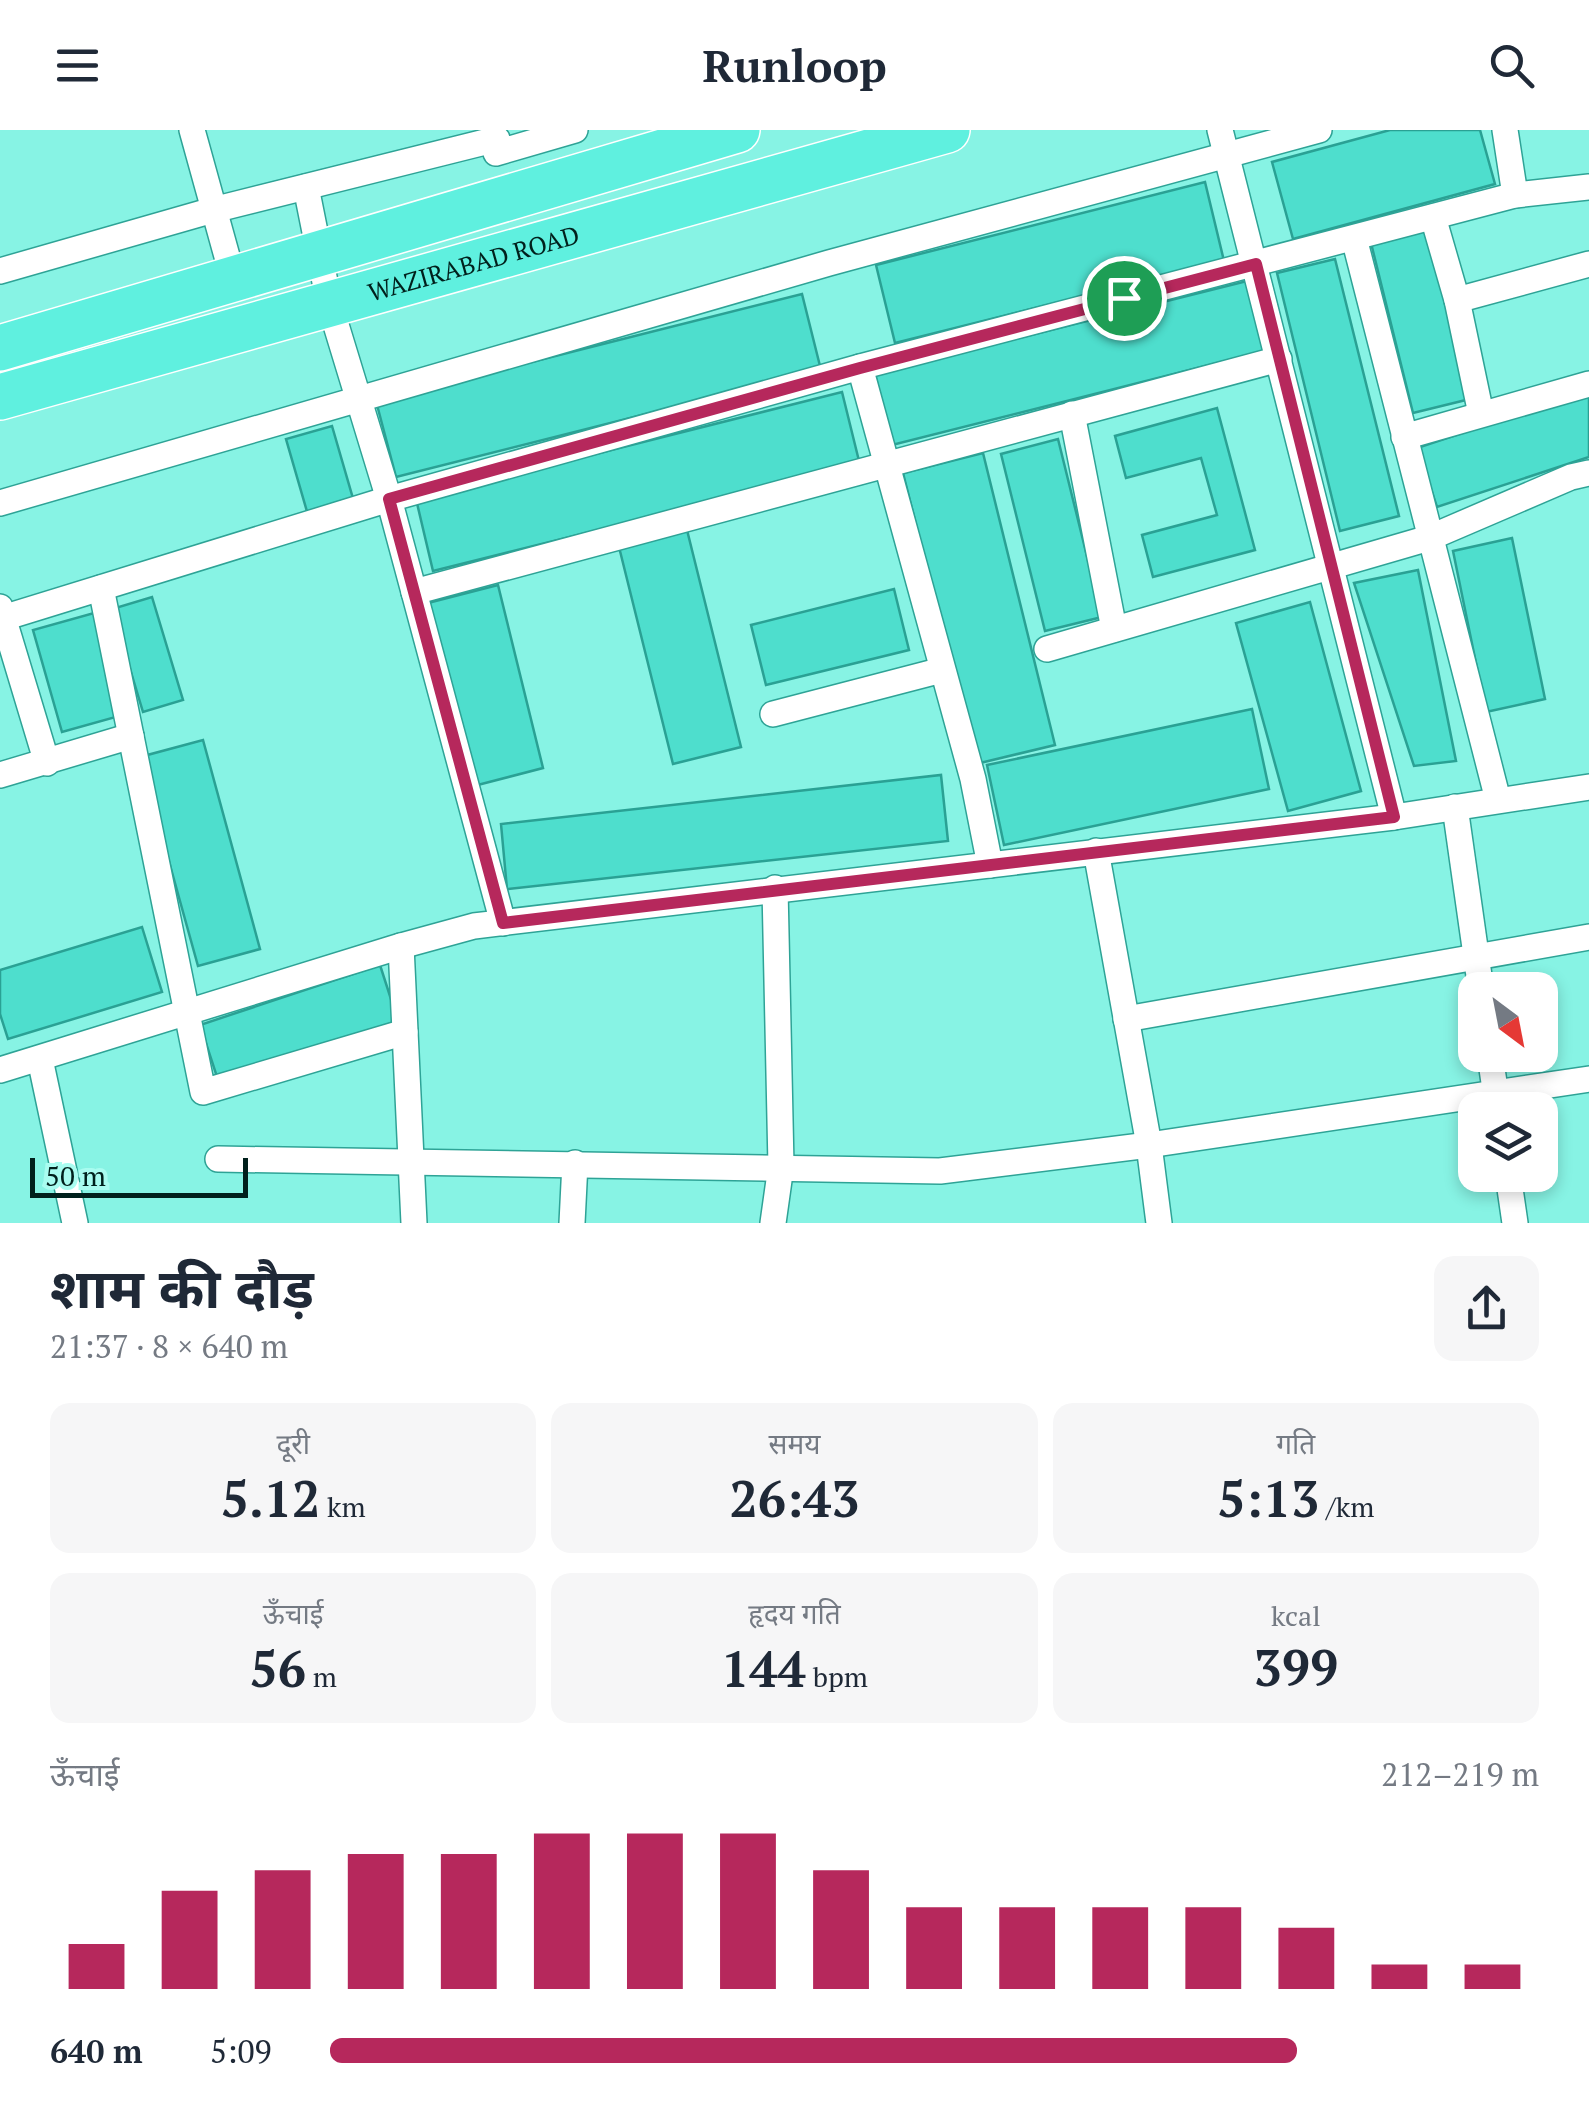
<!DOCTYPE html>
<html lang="hi">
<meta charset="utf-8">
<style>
body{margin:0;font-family:"PT Serif","Noto Sans Devanagari",serif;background:#f6f6f7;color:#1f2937;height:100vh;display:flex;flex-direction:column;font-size:38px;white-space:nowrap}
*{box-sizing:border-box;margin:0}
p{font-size:32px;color:#747a83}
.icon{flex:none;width:55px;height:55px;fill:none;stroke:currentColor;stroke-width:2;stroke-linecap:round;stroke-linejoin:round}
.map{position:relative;height:1093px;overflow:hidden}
.drawer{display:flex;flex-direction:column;background:#fff;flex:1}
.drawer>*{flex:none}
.needle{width:65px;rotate:148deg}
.fabs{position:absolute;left:1458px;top:842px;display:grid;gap:20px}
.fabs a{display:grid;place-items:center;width:100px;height:100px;border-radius:20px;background:#fff;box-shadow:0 5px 15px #0003;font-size:50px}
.scale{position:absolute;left:30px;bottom:25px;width:218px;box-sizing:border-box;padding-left:10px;border:5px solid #00201c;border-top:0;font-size:28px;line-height:35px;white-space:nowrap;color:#00201c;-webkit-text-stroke:8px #a9fcf0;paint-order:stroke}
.pin{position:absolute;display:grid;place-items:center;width:85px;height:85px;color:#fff;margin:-42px;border:5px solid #fff;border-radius:50%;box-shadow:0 2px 10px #0007}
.round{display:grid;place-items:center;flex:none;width:105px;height:105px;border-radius:20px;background:#f6f6f7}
.overview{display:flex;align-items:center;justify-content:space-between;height:170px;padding:0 50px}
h1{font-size:55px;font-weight:700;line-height:75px}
.stats{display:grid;grid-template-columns:repeat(3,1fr);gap:15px;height:170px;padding:10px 50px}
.stats div{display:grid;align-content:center;border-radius:20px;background:#f6f6f7;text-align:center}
.stats b{font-size:50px;font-weight:700}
.stats small{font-size:28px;font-weight:400}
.stats p{font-size:28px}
.chart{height:280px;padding:20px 50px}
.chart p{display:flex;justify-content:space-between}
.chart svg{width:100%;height:180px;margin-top:10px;stroke:#b6285c;stroke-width:6}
ul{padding:0 50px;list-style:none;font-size:32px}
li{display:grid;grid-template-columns:160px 120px 1fr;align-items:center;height:75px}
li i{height:25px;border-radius:12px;background:#b6285c}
header{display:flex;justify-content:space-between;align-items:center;height:130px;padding:0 50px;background:#fff;font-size:45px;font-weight:700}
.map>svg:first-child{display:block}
.building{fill:#4edecd;stroke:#2aa194;stroke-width:2.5}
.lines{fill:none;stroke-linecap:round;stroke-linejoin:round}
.street-casing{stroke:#2ea396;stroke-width:28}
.highway-casing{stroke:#fff;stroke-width:48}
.street{stroke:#fff;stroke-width:25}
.highway{stroke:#5ff0df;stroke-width:45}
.route-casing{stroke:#fff;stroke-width:20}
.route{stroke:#b6285c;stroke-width:12}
.labels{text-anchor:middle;stroke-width:8;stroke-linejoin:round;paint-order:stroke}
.street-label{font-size:25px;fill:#00201c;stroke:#a9fcf0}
</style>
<header><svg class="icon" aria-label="menu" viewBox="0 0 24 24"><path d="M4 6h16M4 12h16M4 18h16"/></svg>Runloop<svg class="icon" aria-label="search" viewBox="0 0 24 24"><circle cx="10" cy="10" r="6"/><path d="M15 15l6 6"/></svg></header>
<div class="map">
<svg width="1589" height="1093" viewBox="0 0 1589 1093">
<rect width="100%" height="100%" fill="#87f3e4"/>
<g class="building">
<polygon points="1390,0 1480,0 1495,54 1293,109 1272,32"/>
<polygon points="1205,52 1224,131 895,213 876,135"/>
<polygon points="1431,98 1474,268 1413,283 1371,113"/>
<polygon points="1335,129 1399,386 1340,401 1277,143"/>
<polygon points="1247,151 1265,221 892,315 875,244"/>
<polygon points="802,164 821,240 396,347 376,271"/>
<polygon points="1589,261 1589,327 1437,377 1417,318"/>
<polygon points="842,262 860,335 433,441 416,369"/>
<polygon points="1217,278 1255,420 1153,447 1142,405 1217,385 1201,328 1126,348 1115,306"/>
<polygon points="332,296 354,372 308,385 286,309"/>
<polygon points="1058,309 1102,487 1045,501 1001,324"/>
<polygon points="983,323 1055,615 976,634 903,343"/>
<polygon points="687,400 741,617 673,634 619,417"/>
<polygon points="1512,408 1545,569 1486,582 1453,421"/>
<polygon points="1418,440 1456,631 1414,636 1354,453"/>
<polygon points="498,455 543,638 470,657 424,474"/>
<polygon points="894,459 909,520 766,555 751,495"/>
<polygon points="152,467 183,570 143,582 112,479"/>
<polygon points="1310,472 1361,661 1288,681 1236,493"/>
<polygon points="94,483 123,585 62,602 33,500"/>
<polygon points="1252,579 1269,659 1004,715 987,635"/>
<polygon points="203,610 260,819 198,836 140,627"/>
<polygon points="941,645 948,711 507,759 501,694"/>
<polygon points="142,797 162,862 8,909 0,884 0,840"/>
<polygon points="380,835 398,891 218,950 200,895"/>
</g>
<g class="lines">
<defs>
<g id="street">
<polyline points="192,0 233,148"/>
<polyline points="1220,0 1394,687"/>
<polyline points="1505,0 1515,65"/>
<polyline points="306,57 329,172 389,369 503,793"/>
<polyline points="1433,87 1457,170"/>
<polyline points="1354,108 1498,670"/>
<polyline points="0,141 213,80 497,9 496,23 575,0"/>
<polyline points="860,237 973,649 990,735"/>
<polyline points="1072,284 1114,499"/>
<polyline points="1481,284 1457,170 1589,134"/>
<polyline points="1404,307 1589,254"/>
<polyline points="0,373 829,133 1319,0"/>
<polyline points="101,458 203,962 405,902"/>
<polyline points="414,462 1279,229"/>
<polyline points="0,477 47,633"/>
<polyline points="3,488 389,369 860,237 1515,65 1589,57"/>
<polyline points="1047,519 1429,408 1571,347 1589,343"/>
<polyline points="773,584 942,540"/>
<polyline points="0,645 131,606"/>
<polyline points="1455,677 1481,860"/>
<polyline points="1096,721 1149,1015 1159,1093"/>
<polyline points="401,816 414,1093"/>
<polyline points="1126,889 1589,807"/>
<polyline points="1490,925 1498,980"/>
<polyline points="40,929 75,1093"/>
<polyline points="0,940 401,816 474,796 1394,687 1589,657"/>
<polyline points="218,1029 940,1041 1149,1015 1589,949"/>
<polyline points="1508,1045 1515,1093"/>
<polyline points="572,1093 575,1033"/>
<polyline points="773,1093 781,1036 775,758"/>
</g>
<g id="highway">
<polyline points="0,218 737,0"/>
<path id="s1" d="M0,267L947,0"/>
</g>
</defs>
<use href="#street" class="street-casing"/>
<use href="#highway" class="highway-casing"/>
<use href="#street" class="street"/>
<use href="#highway" class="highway"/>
</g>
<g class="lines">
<defs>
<polygon id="route" points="1256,134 1394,687 503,793 389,369 860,238"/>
</defs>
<use href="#route" class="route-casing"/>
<use href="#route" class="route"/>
</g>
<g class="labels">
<g class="street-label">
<text dy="9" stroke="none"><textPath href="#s1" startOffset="492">WAZIRABAD ROAD</textPath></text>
</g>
</g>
</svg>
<div class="fabs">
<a><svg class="needle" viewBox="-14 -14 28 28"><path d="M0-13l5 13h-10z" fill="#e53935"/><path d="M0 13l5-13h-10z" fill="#747a83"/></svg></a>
<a><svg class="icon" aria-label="layers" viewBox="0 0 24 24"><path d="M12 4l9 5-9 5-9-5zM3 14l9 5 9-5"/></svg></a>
</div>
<div class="scale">50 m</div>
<div class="pin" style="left:1124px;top:168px;background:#1e9e55"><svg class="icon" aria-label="arrive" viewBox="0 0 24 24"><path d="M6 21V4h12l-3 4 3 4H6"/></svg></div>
</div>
<section class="drawer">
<div class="overview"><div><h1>शाम की दौड़</h1><p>21:37 · 8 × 640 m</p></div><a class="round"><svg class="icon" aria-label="share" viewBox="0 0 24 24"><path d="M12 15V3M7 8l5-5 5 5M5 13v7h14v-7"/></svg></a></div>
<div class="stats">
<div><p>दूरी</p><b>5.12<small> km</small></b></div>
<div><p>समय</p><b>26:43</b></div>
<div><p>गति</p><b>5:13<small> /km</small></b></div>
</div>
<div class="stats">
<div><p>ऊँचाई</p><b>56<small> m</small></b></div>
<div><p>हृदय गति</p><b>144<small> bpm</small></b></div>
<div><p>kcal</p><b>399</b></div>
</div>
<div class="chart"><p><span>ऊँचाई</span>212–219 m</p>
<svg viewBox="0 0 160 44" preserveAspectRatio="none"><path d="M5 44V33M15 44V20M25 44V15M35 44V11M45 44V11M55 44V6M65 44V6M75 44V6M85 44V15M95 44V24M105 44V24M115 44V24M125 44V24M135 44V29M145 44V38M155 44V38"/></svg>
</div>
<ul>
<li><b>640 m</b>5:09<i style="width:80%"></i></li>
</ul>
</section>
